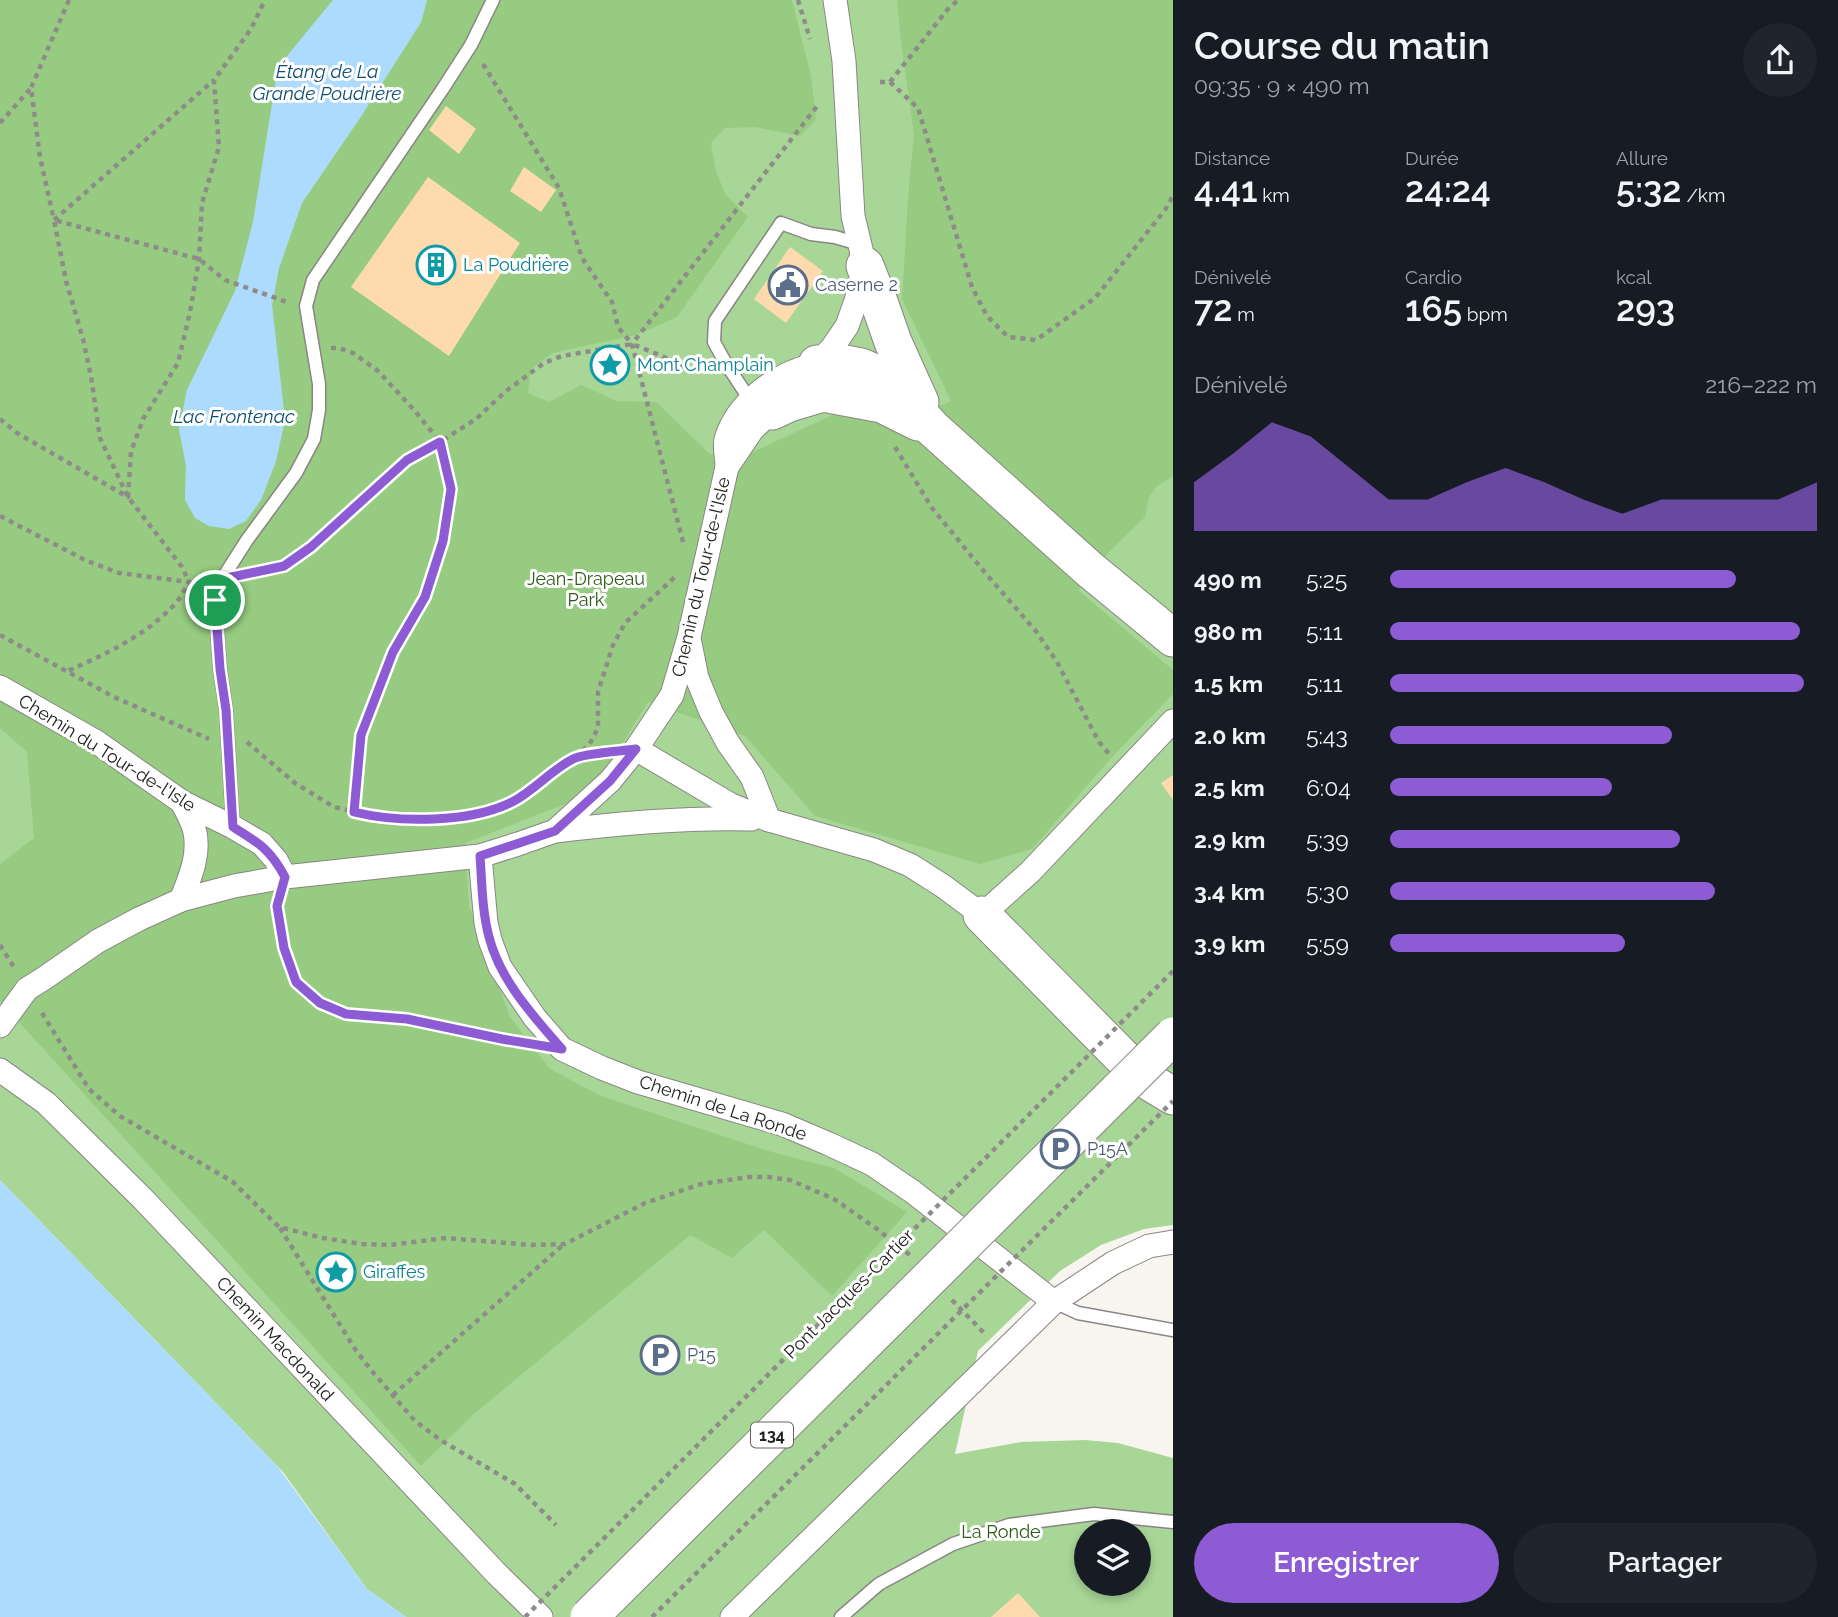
<!DOCTYPE html>
<html lang="fr">
<meta charset="utf-8">
<style>
body{margin:0;font-family:Raleway,sans-serif;background:#20242c;color:#f1f3f6;height:100vh;display:flex;flex-direction:column;font-size:26px;white-space:nowrap}
*{box-sizing:border-box;margin:0}
p{font-size:23px;color:#9ea1a6}
.icon{flex:none;width:38px;height:38px;fill:none;stroke:currentColor;stroke-width:2;stroke-linecap:round;stroke-linejoin:round}
.map{position:relative;flex:1;overflow:hidden}
.side{display:flex;flex-direction:column;background:#171b24;width:665px}
.side>*{flex:none}
.controls{position:absolute;left:1074px;top:1519px;display:grid;gap:14px}
.controls a{display:grid;place-items:center;width:77px;height:77px;border-radius:50%;background:#171b24;box-shadow:0 4px 10px #0003;font-size:35px}
.pin{position:absolute;display:grid;place-items:center;width:60px;height:60px;color:#fff;margin:-30px;border:4px solid #fff;border-radius:50%;box-shadow:0 2px 7px #0007}
.round{display:grid;place-items:center;flex:none;width:74px;height:74px;border-radius:37px;background:#20242c}
.overview{display:flex;align-items:center;justify-content:space-between;height:119px;padding:0 21px}
h1{font-size:38px;font-weight:600;line-height:52px}
.metrics{display:grid;grid-template-columns:repeat(3,1fr);gap:10px;height:119px;padding:7px 21px}
.metrics div{display:grid;align-content:center}
.metrics b{font-size:35px;font-weight:600}
.metrics small{font-size:19px;font-weight:400}
.metrics p{font-size:19px}
.chart{height:196px;padding:14px 21px}
.chart p{display:flex;justify-content:space-between}
.chart svg{width:100%;height:126px;margin-top:7px;fill:#8d5bd4;opacity:.7}
.button{display:flex;gap:14px;margin-top:auto;padding:14px 21px}
.button a{flex:1;height:80px;border-radius:42px;background:#8d5bd4;color:#fff;font-size:28px;font-weight:600;line-height:80px;text-align:center}
.button a+a{background:#20242c;color:#f1f3f6}
ul{padding:0 21px;list-style:none;font-size:23px}
li{display:grid;grid-template-columns:112px 84px 1fr;align-items:center;height:52px}
li i{height:18px;border-radius:9px;background:#8d5bd4}
main{display:flex;flex:1;min-height:0}
.map>svg:first-child{display:block}
.green{fill:#a8d697;fill-rule:evenodd}
.forest{fill:#96cb81}
.water{fill:#acdbfe}
.building{fill:#fedbaf}
.lines{fill:none;stroke-linecap:round;stroke-linejoin:round}
.lane-casing{stroke:#898683;stroke-width:15}
.street-casing{stroke:#898683;stroke-width:25}
.primary-casing{stroke:#898683;stroke-width:39}
.path{stroke:#8e8c89;stroke-width:4.5;stroke-dasharray:5 5;stroke-linecap:butt}
.lane{stroke:#fff;stroke-width:12}
.street{stroke:#fff;stroke-width:23}
.primary{stroke:#fff;stroke-width:37}
.primary-bridge-casing{stroke:#898683;stroke-width:39;stroke-linecap:butt}
.path-bridge{stroke:#8e8c89;stroke-width:4.5;stroke-dasharray:5 5;stroke-linecap:butt}
.primary-bridge{stroke:#fff;stroke-width:37}
.route-casing{stroke:#fff;stroke-width:14}
.route{stroke:#8d5bd4;stroke-width:9}
.labels{text-anchor:middle;stroke-width:6;stroke-linejoin:round;paint-order:stroke}
.shield{fill:#fff;stroke:#646462;stroke-width:2}
.shield-label{font-size:16px;font-weight:bold;fill:#22211f}
.culture-label{font-size:18px;fill:#0d838f;stroke:#fff;text-anchor:start}
.service-label{font-size:18px;fill:#4e5e75;stroke:#fff;text-anchor:start}
.street-label{font-size:18px;fill:#22211f;stroke:#fff}
.park-label{font-size:18px;fill:#2b5c12;stroke:#fff}
.water-label{font-size:19px;font-style:italic;fill:#0f4e73;stroke:#fff}
</style>
<main>
<div class="map">
<svg width="1173" height="1617" viewBox="0 0 1173 1617">
<rect width="100%" height="100%" fill="#f8f5f1"/>
<path class="green" d="M0,0H1173V1225L1144,1229L1101,1245L1060,1271L978,1351L955,1454L1021,1442L1085,1440L1118,1443L1173,1458V1617H406L367,1589L283,1472L0,1180ZM1087,1531H1139V1584H1087Z"/>
<polygon class="forest" points="0,0 333,0 278,67 253,222 235,292 187,390 179,429 186,466 185,500 261,500 276,461 285,420 272,305 279,268 302,203 360,118 421,23 427,0 792,0 811,76 816,120 800,136 755,127 725,128 711,143 716,172 726,195 748,217 677,317 636,335 553,353 531,369 528,393 549,402 581,385 617,401 656,402 710,454 742,457 845,409 923,414 951,401 902,299 909,184 914,135 901,41 897,0 1173,0 1173,476 1156,487 1149,497 1145,517 1108,553 1078,590 1173,670 1173,694 1112,757 1032,849 980,864 815,816 745,736 648,702 610,764 575,800 465,843 469,906 510,1017 550,1069 601,1096 772,1152 834,1168 907,1212 832,1296 764,1230 732,1258 690,1235 475,1413 421,1466 0,1001 0,864 34,838 27,752 0,728"/>
<g class="water">
<polygon points="333,0 427,0 421,22 360,118 302,203 279,268 272,305 285,420 276,461 261,500 246,521 229,529 209,526 195,518 185,500 186,466 179,429 187,390 235,291 253,222 278,67"/>
<polygon points="0,1180 278,1467 367,1589 406,1617 0,1617"/>
</g>
<g class="building">
<polygon points="446,106 476,129 459,154 429,130"/>
<polygon points="524,167 556,190 541,212 510,191"/>
<polygon points="428,177 520,243 449,356 351,287"/>
<polygon points="790,247 823,271 786,323 754,299"/>
<polygon points="1173,775 1173,800 1161,783"/>
<polygon points="1018,1593 1040,1617 991,1617"/>
</g>
<g class="lines">
<defs>
<g id="lane">
<polyline points="750,400 725,362 714,342 715,321 781,223 811,234 835,237 859,244"/>
<polyline points="233,827 226,710 220,669 215,600 222,579 247,540 296,473 314,439 319,410 319,384 306,306 313,280 442,90 471,45 493,0"/>
<polyline points="1054,1302 1078,1313 1173,1330"/>
<polyline points="841,1617 879,1584 953,1544 1009,1525 1094,1514 1173,1522"/>
</g>
<g id="street">
<path d="M727,467C727,458 724,447 726,439C737,403 775,375 810,366"/>
<polyline points="690,643 697,678 711,712 728,743 752,777 769,820"/>
<polyline points="0,687 95,741 182,802 233,827 262,844 276,860 285,877"/>
<polyline points="636,749 731,805 769,820 874,850 910,865 943,886 982,915 1030,872 1173,721"/>
<path d="M555,831C621,823 686,817 752,819"/>
<polyline points="480,856 486,923 490,940 500,967 535,1018 562,1049 602,1068 638,1082 782,1124 829,1144 872,1164 913,1192 1054,1302"/>
<path d="M181,900C190,878 201,853 194,828C191,819 186,810 182,802"/>
<polyline points="0,1026 27,989 43,979 98,941 139,919 181,900 234,886 285,877 480,856 518,844 555,831 610,781 636,749 672,695 689,637 727,467 752,430 772,411 832,348 847,326 856,301 865,266 853,216 844,61 835,0"/>
<polyline points="0,1070 46,1103 143,1199 497,1574 541,1617"/>
<polyline points="732,1617 1054,1302 1113,1263 1149,1246 1173,1242"/>
</g>
<g id="primary">
<polyline points="865,266 878,299 893,342 920,402"/>
<polyline points="817,364 840,363 861,367 887,378 932,428 1088,568 1173,638"/>
<polyline points="772,411 789,403 823,393 882,404 918,422"/>
<polyline points="982,915 1131,1066 1148,1081 1173,1096"/>
</g>
</defs>
<use href="#lane" class="lane-casing"/>
<use href="#street" class="street-casing"/>
<use href="#primary" class="primary-casing"/>
<g class="path">
<polyline points="69,0 31,88 40,157 54,220 214,80"/>
<polyline points="798,0 810,39"/>
<polyline points="483,64 559,188 582,258 612,302 618,327 632,344"/>
<polyline points="880,82 890,82 948,9 958,0"/>
<polyline points="890,82 918,108 972,287 987,316 1008,337 1036,340 1095,298 1165,210 1173,196"/>
<polyline points="0,123 31,88"/>
<polyline points="331,348 339,348 353,353 378,371 415,411 440,442 451,489 443,541 425,597 393,652 361,735 354,812"/>
<polyline points="0,419 17,433 128,497 131,452 143,419 178,363 190,312 199,259 202,203 219,147 214,80 251,29 265,0"/>
<polyline points="895,447 932,508 987,575 1035,630 1057,662 1099,742 1109,754"/>
<path d="M0,516L87,561L119,573L189,582C184,590 180,599 174,605C144,637 105,654 66,672"/>
<polyline points="683,542 632,344 818,105"/>
<polyline points="249,573 284,566 311,547 407,460 440,442 476,419 506,391 544,363 562,356 632,344 662,356 683,368"/>
<polyline points="200,590 189,582 182,567 128,497 100,438 91,376 83,339 66,281 54,220 199,259 225,280 287,302"/>
<polyline points="0,635 114,697 209,739"/>
<polyline points="247,742 295,783 334,807 368,815 405,820 474,815 513,802 575,757 600,754"/>
<polyline points="575,757 589,745 598,728 598,692 613,645 625,623 675,577"/>
<polyline points="277,905 284,948 296,982 320,1004 347,1015 407,1019 523,1042"/>
<polyline points="0,945 15,969"/>
<polyline points="42,1013 89,1089 120,1116 233,1182 279,1227 323,1238 362,1244 390,1245 446,1238 531,1245 565,1244 645,1203 701,1184 749,1177 768,1177 790,1180 834,1199 877,1229 910,1255"/>
<polyline points="280,1228 355,1349 371,1370 415,1421 442,1441 515,1484 556,1525"/>
<polyline points="952,1300 985,1334"/>
<polyline points="393,1395 564,1244"/>
</g>
<use href="#lane" class="lane"/>
<use href="#street" class="street"/>
<use href="#primary" class="primary"/>
<defs>
<polyline id="primary-bridge" points="589,1617 1173,1036"/>
</defs>
<use href="#primary-bridge" class="primary-bridge-casing"/>
<g class="path-bridge">
<polyline points="525,1617 1173,971"/>
<polyline points="652,1617 1173,1101"/>
</g>
<use href="#primary-bridge" class="primary-bridge"/>
</g>
<g class="lines">
<defs>
<path id="route" d="M440,442L451,489L443,541L425,597L393,652L361,735L354,812C399,823 470,823 512,802C534,791 551,770 573,759C583,753 622,751 636,749L610,781L555,831L480,856C482,883 482,911 489,937C500,980 533,1016 562,1049L502,1039L407,1019L346,1014L320,1003L296,982L284,948L277,906L285,877C270,849 259,843 233,827L226,710L220,669L215,600L222,579L284,566L311,547L407,460Z"/>
</defs>
<use href="#route" class="route-casing"/>
<use href="#route" class="route"/>
</g>
<defs>
<symbol id="building-ring" viewBox="-11 -11 22 22"><circle r="9.5" fill="#fff" stroke="#0f9aa8" stroke-width="1.5"/><path d="M-4-6H4V6H1V3H-1V6H-4ZM-2.5-4.3h1.7v1.8h-1.7ZM.8-4.3h1.7v1.8H.8ZM-2.5-1h1.7V.8h-1.7ZM.8-1h1.7V.8H.8Z" fill="#0f9aa8"/></symbol>
<symbol id="civic-ring" viewBox="-11 -11 22 22"><circle r="9.5" fill="#fff" stroke="#5c6f8a" stroke-width="1.5"/><path d="M-.6-6.5H3V-4.5H.6V-3L4-1V1h2V6H-6V1h2V-1L-.6-3ZM-1.2 2.5V6h2.4V2.5Z" fill="#5c6f8a"/></symbol>
<symbol id="sight-ring" viewBox="-11 -11 22 22"><circle r="9.5" fill="#fff" stroke="#0f9aa8" stroke-width="1.5"/><path d="M0-6L1.8-2.2L6-1.7L2.9 1.2L3.7 5.4L0 3.3L-3.7 5.4L-2.9 1.2L-6-1.7L-1.8-2.2Z" fill="#0f9aa8"/></symbol>
<symbol id="parking-ring" viewBox="-11 -11 22 22"><circle r="9.5" fill="#fff" stroke="#5c6f8a" stroke-width="1.5"/><path d="M-3.5-5.5H1a3.5 3.5 0 0 1 0 7H-1V5.5H-3.5ZM-1-3.4V-.6H.8a1.4 1.4 0 0 0 0-2.8Z" fill="#5c6f8a"/></symbol>
</defs>
<g fill-rule="evenodd">
<use href="#building-ring" x="414" y="243" width="44" height="44"/>
<use href="#civic-ring" x="766" y="263" width="44" height="44"/>
<use href="#sight-ring" x="588" y="343" width="44" height="44"/>
<use href="#parking-ring" x="1038" y="1127" width="44" height="44"/>
<use href="#sight-ring" x="314" y="1250" width="44" height="44"/>
<use href="#parking-ring" x="638" y="1333" width="44" height="44"/>
</g>
<g class="labels">
<rect class="shield" x="751" y="1422.5" width="42" height="25" rx="5"/>
<g class="shield-label">
<text x="772" y="1441">134</text>
</g>
<g class="culture-label">
<text x="463" y="271">La Poudrière</text>
<text x="637" y="371">Mont Champlain</text>
<text x="363" y="1278">Giraffes</text>
</g>
<g class="service-label">
<text x="815" y="291">Caserne 2</text>
<text x="1087" y="1155">P15A</text>
<text x="687" y="1361">P15</text>
</g>
<g class="street-label">
<text transform="translate(701 577) rotate(-77)" y="6">Chemin du Tour-de-l'Isle</text>
<text transform="translate(107 753) rotate(32)" y="6">Chemin du Tour-de-l'Isle</text>
<text transform="translate(723 1108) rotate(18)" y="6">Chemin de La Ronde</text>
<text transform="translate(849 1294) rotate(-45)" y="6">Pont Jacques-Cartier</text>
<text transform="translate(275 1339) rotate(47)" y="6">Chemin Macdonald</text>
</g>
<g class="park-label">
<text x="586" y="585">Jean-Drapeau<tspan x="586" dy="21">Park</tspan></text>
<text x="1001" y="1538">La Ronde</text>
</g>
<g class="water-label">
<text x="327" y="78">Étang de La<tspan x="327" dy="22">Grande Poudrière</tspan></text>
<text x="234" y="423">Lac Frontenac</text>
</g>
</g>
</svg>
<div class="controls">
<a><svg class="icon" aria-label="layers" viewBox="0 0 24 24"><path d="M12 4l9 5-9 5-9-5zM3 14l9 5 9-5"/></svg></a>
</div>
<div class="pin" style="left:215px;top:600px;background:#1e9e55"><svg class="icon" aria-label="arrive" viewBox="0 0 24 24"><path d="M6 21V4h12l-3 4 3 4H6"/></svg></div>
</div>
<section class="side">
<div class="overview"><div><h1>Course du matin</h1><p>09:35 · 9 × 490 m</p></div><a class="round"><svg class="icon" aria-label="share" viewBox="0 0 24 24"><path d="M12 15V3M7 8l5-5 5 5M5 13v7h14v-7"/></svg></a></div>
<div class="metrics">
<div><p>Distance</p><b>4.41<small> km</small></b></div>
<div><p>Durée</p><b>24:24</b></div>
<div><p>Allure</p><b>5:32<small> /km</small></b></div>
</div>
<div class="metrics">
<div><p>Dénivelé</p><b>72<small> m</small></b></div>
<div><p>Cardio</p><b>165<small> bpm</small></b></div>
<div><p>kcal</p><b>293</b></div>
</div>
<div class="chart"><p><span>Dénivelé</span>216–222 m</p>
<svg viewBox="0 0 160 44" preserveAspectRatio="none"><path d="M0 44V27L10 17L20 6L30 11L40 22L50 33L60 33L70 27L80 22L90 27L100 33L110 38L120 33L130 33L140 33L150 33L160 27V44z"/></svg>
</div>
<ul>
<li><b>490 m</b>5:25<i style="width:81%"></i></li>
<li><b>980 m</b>5:11<i style="width:96%"></i></li>
<li><b>1.5 km</b>5:11<i style="width:97%"></i></li>
<li><b>2.0 km</b>5:43<i style="width:66%"></i></li>
<li><b>2.5 km</b>6:04<i style="width:52%"></i></li>
<li><b>2.9 km</b>5:39<i style="width:68%"></i></li>
<li><b>3.4 km</b>5:30<i style="width:76%"></i></li>
<li><b>3.9 km</b>5:59<i style="width:55%"></i></li>
</ul>
<div class="button"><a>Enregistrer</a><a>Partager</a></div>
</section>
</main>
